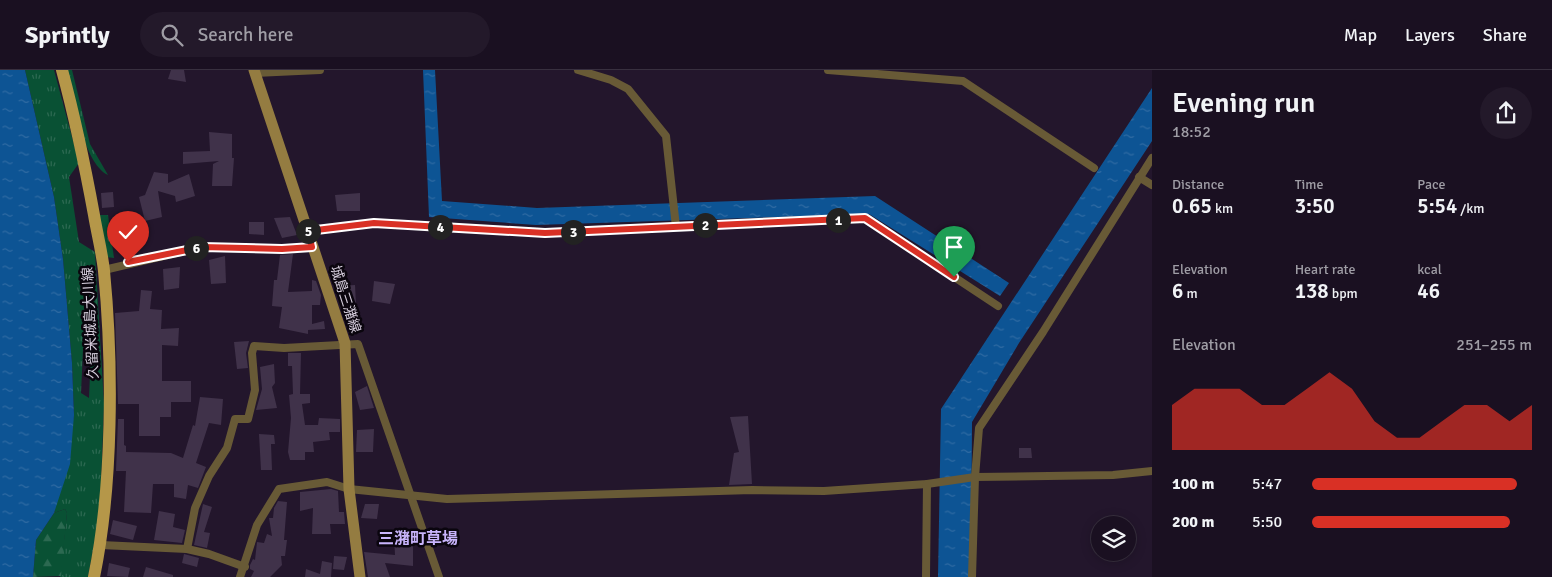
<!DOCTYPE html>
<meta charset="utf-8">
<style>
body{margin:0;font-family:Signika,"Noto Sans JP",sans-serif;background:#23192a;color:#f1f3f6;height:100vh;display:flex;flex-direction:column;font-size:19px;white-space:nowrap}
*{box-sizing:border-box;margin:0}
p{font-size:16px;color:#9f9da5}
.icon{flex:none;width:28px;height:28px;fill:none;stroke:currentColor;stroke-width:2;stroke-linecap:round;stroke-linejoin:round}
.map{position:relative;flex:1;overflow:hidden}
.side{display:flex;flex-direction:column;background:#1a1021;width:400px}
.side>*{flex:none}
.fabs{position:absolute;left:1091px;top:446px;display:grid;gap:10px}
.fabs a{display:grid;place-items:center;width:45px;height:45px;border-radius:50%;background:#1a1021;box-shadow:0 2px 12px #0003,0 0 0 1px #38303f;font-size:25px}
.pin{position:absolute;display:grid;place-items:center;width:42px;height:42px;color:#fff;margin:-51px -21px;border-radius:50% 50% 50% 0;rotate:-45deg;box-shadow:0 0 5px #0007}
.pin .icon{rotate:45deg}
.km{position:absolute;width:25px;height:25px;margin:-12px;border-radius:50%;background:#222;color:#fff;font-size:14px;line-height:25px;text-align:center}
.round{display:grid;place-items:center;flex:none;width:52px;height:52px;border-radius:26px;background:#23192a}
.headline{display:flex;align-items:center;justify-content:space-between;height:85px;padding:0 20px}
h1{font-size:28px;font-weight:600;line-height:38px}
.figures{display:grid;grid-template-columns:repeat(3,1fr);gap:8px;height:85px;padding:5px 20px}
.figures div{display:grid;align-content:center}
.figures b{font-size:21px;font-weight:600}
.figures small{font-size:14px;font-weight:400}
.figures p{font-size:14px}
.chart{height:140px;padding:10px 20px}
.chart p{display:flex;justify-content:space-between}
.chart svg{width:100%;height:90px;margin-top:5px;fill:#d93025;opacity:.7}
ul{padding:0 20px;list-style:none;font-size:16px}
li{display:grid;grid-template-columns:80px 60px 1fr;align-items:center;height:38px}
li i{height:12px;border-radius:6px;background:#d93025}
header{display:flex;align-items:center;gap:30px;box-sizing:border-box;height:70px;padding:0 25px;background:#1a1021;border-bottom:1px solid #38303f}
header strong{font-size:24px}
nav{display:flex;gap:28px;margin-inline-start:auto;font-size:18px}
.search{width:350px;height:45px;background:#23192a;display:flex;align-items:center;gap:12px;box-sizing:border-box;padding:0 18px;border-radius:28px;color:#9f9da5;font-size:19px}
main{display:flex;flex:1;min-height:0}
.map>svg:first-child{display:block}
.grass{fill:url(#grass-tufts);fill-rule:evenodd}
.forest{fill:url(#forest-firs)}
.water{fill:url(#water-ripples)}
.building{fill:#40324a}
.lines{fill:none;stroke-linecap:round;stroke-linejoin:round}
.street{stroke:#685a36;stroke-width:8}
.secondary{stroke:#947c41;stroke-width:11}
.primary{stroke:#b59749;stroke-width:12}
.route-casing{stroke:#fff;stroke-width:10}
.route{stroke:#d93025;stroke-width:6}
.labels{text-anchor:middle;stroke-width:5;stroke-linejoin:round;paint-order:stroke}
.street-label{font-size:14px;fill:#d6cedd;stroke:#0a050e}
.quarter-label{font-size:16px;font-weight:bold;fill:#c8b4fb;stroke:#0a050e}
</style>
<header>
<strong>Sprintly</strong>
<div class="search"><svg class="icon" aria-label="search" viewBox="0 0 24 24"><circle cx="10" cy="10" r="6"/><path d="M15 15l6 6"/></svg>Search here</div>
<nav><a>Map</a><a>Layers</a><a>Share</a></nav>
</header>
<main>
<div class="map">
<svg width="1152" height="507" viewBox="0 0 1152 507">
<defs>
<pattern id="grass-tufts" width="24" height="20" patternUnits="userSpaceOnUse" patternTransform="scale(1.25)"><rect width="24" height="20" fill="#095134"/><path d="M3 7l-1-3M5 7V3M7 7l1-3M15 17l-1-3M17 17v-4M19 17l1-3" fill="none" stroke="#2c6951"/></pattern>
<pattern id="forest-firs" width="22" height="20" patternUnits="userSpaceOnUse" patternTransform="scale(1.25)"><rect width="22" height="20" fill="#095134"/><path d="M5 1l3.5 6h-7zM16 11l3.5 6h-7z" fill="#2c6951"/></pattern>
<pattern id="water-ripples" width="26" height="14" patternUnits="userSpaceOnUse" patternTransform="scale(1.25)"><rect width="26" height="14" fill="#0d5494"/><path d="M2 4q2-2 4 0t4 0M15 11q2-2 4 0t4 0" fill="none" stroke="#306ba3"/></pattern>
</defs>
<rect width="100%" height="100%" fill="#23162c"/>
<g class="grass">
<path d="M25,0H54L79,93L69,107L79,172L95,182L104,334L100,442L88,507H60L67,443L65,439L54,443L74,345L72,293L63,189L54,127ZM83,279L91,281L89,328L81,323Z"/>
<path d="M66,0H72L90,74L108,105C83,93 73,26 66,0Z"/>
<polygon points="99,145 108,145 114,188 106,187"/>
</g>
<polygon class="forest" points="65,439 67,443 61,506 33,507 36,470 54,443"/>
<g class="water">
<polygon points="0,0 25,0 54,127 63,189 72,293 74,345 70,394 54,443 36,470 33,507 0,507"/>
<polygon points="423,0 435,0 442,131 537,138 875,126 1009,213 1000,226 869,144 536,155 429,147"/>
<polygon points="1152,18 1152,71 1019,273 972,352 971,507 938,507 941,339"/>
</g>
<g class="building">
<polygon points="171,0 184,0 186,12 168,9"/>
<polygon points="209,62 232,64 232,88 234,88 232,116 212,116 213,94 219,91 183,94 183,82 210,81"/>
<polygon points="154,102 168,104 168,113 189,104 195,126 176,132 175,126 158,121 162,147 145,151 139,127 145,125"/>
<polygon points="113,122 114,137 102,138 101,123"/>
<polygon points="360,123 360,141 337,141 335,125"/>
<polygon points="290,147 297,165 282,168 274,148"/>
<polygon points="249,152 264,152 264,165 249,164"/>
<polygon points="293,184 288,222 312,221 312,210 316,211 321,225 320,235 312,235 312,254 324,251 325,259 308,260 308,264 279,258 282,237 272,236 274,210 277,210 280,185"/>
<polygon points="225,186 226,213 211,214 209,190"/>
<polygon points="180,197 179,218 164,220 163,199"/>
<polygon points="374,211 395,214 390,234 372,231"/>
<polygon points="355,215 356,234 342,235 340,216"/>
<polygon points="141,220 152,221 150,239 162,240 161,259 179,258 178,276 162,275 162,311 191,311 191,332 171,332 171,347 160,347 160,366 139,366 139,334 118,334 115,243 139,241"/>
<polygon points="249,271 246,283 248,298 237,299 234,272"/>
<polygon points="288,283 301,283 300,324 310,324 310,333 302,334 305,355 318,355 319,348 340,349 340,362 329,362 330,370 313,372 314,382 305,382 305,390 290,390 288,382 291,348 289,325 293,324 292,296 288,296"/>
<polygon points="274,294 275,313 272,317 277,338 256,340 262,319 260,297"/>
<polygon points="367,316 374,338 360,340 355,322"/>
<polygon points="200,327 223,329 221,355 209,353 196,393 206,397 198,418 188,415 186,429 174,427 174,414 153,414 151,443 124,442 126,401 116,401 118,349 124,349 124,375 126,376 126,382 171,383 183,388 193,355 195,356"/>
<polygon points="748,346 752,414 729,415 734,383 739,382 730,347"/>
<polygon points="374,359 373,382 356,382 357,360"/>
<polygon points="259,364 274,365 275,374 271,374 272,400 261,400"/>
<polygon points="1019,378 1031,378 1032,388 1019,388"/>
<polygon points="331,419 338,421 339,442 344,442 345,454 330,454 331,464 312,464 313,438 300,441 300,422"/>
<polygon points="278,431 287,432 284,470 287,470 285,486 281,486 282,495 270,507 251,507 254,501 250,499 250,495 253,489 255,490 257,472 264,473 267,464 272,466 269,448 273,448 274,438"/>
<polygon points="203,434 212,437 204,462 210,463 207,478 194,475"/>
<polygon points="365,434 379,434 377,449 361,448"/>
<polygon points="159,441 175,444 173,457 185,460 182,473 154,470"/>
<polygon points="113,450 137,456 133,470 110,464"/>
<polygon points="394,466 413,470 413,496 385,493 390,507 368,507 364,482 395,485"/>
<polygon points="184,484 199,488 197,497 182,493"/>
<polygon points="334,486 347,487 344,500 333,499"/>
<polygon points="322,491 332,493 331,507 305,507 306,499 320,504"/>
<polygon points="109,493 130,498 128,507 107,506"/>
<polygon points="146,497 173,505 173,507 143,507"/>
</g>
<g class="lines">
<g class="street">
<polyline points="578,0 611,10 628,19 666,66 676,157"/>
<polyline points="828,0 963,11 1094,98"/>
<polyline points="255,3 320,0"/>
<polyline points="1139,107 1152,115"/>
<polyline points="308,161 374,153 545,163 865,148 998,236"/>
<polyline points="104,200 202,177 282,179 312,177"/>
<polyline points="101,475 187,479 209,484 245,497"/>
<polyline points="187,479 195,438 209,406 227,378 235,349 248,349 255,320 252,283 254,276 284,278 358,274 439,507"/>
<polyline points="240,507 257,455 279,419 327,412 349,419 447,429 752,420 824,421 927,414 975,407 1113,405 1152,401"/>
<polyline points="926,507 927,414"/>
<polyline points="972,507 975,407 979,358 1043,262 1152,88"/>
</g>
<polyline class="secondary" points="254,0 345,273 349,419 360,507"/>
<path class="primary" d="M62,0C75,48 85,96 94,145C97,163 102,182 104,201C113,294 113,415 94,507"/>
</g>
<g class="lines">
<defs>
<polyline id="route" points="128,192 202,177 282,179 312,177 308,161 374,153 545,163 865,148 954,207"/>
</defs>
<use href="#route" class="route-casing"/>
<use href="#route" class="route"/>
</g>
<g class="labels">
<g class="street-label">
<text transform="translate(346 229) rotate(72)" y="5">城島三潴線</text>
<text transform="translate(90 253) rotate(-93)" y="5">久留米城島大川線</text>
</g>
<g class="quarter-label">
<text x="418" y="474">三潴町草場</text>
</g>
</g>
</svg>
<div class="fabs">
<a><svg class="icon" aria-label="layers" viewBox="0 0 24 24"><path d="M12 4l9 5-9 5-9-5zM3 14l9 5 9-5"/></svg></a>
</div>
<div class="pin" style="left:954px;top:207px;background:#1e9e55"><svg class="icon" aria-label="arrive" viewBox="0 0 24 24"><path d="M6 21V4h12l-3 4 3 4H6"/></svg></div>
<div class="pin" style="left:128px;top:192px;background:#d93025"><svg class="icon" aria-label="check" viewBox="0 0 24 24"><path d="M5 12l5 5 9-10"/></svg></div>
<b class="km" style="left:838px;top:150px">1</b>
<b class="km" style="left:705px;top:155px">2</b>
<b class="km" style="left:573px;top:162px">3</b>
<b class="km" style="left:440px;top:157px">4</b>
<b class="km" style="left:308px;top:161px">5</b>
<b class="km" style="left:196px;top:178px">6</b>
</div>
<section class="side">
<div class="headline"><div><h1>Evening run</h1><p>18:52</p></div><a class="round"><svg class="icon" aria-label="share" viewBox="0 0 24 24"><path d="M12 15V3M7 8l5-5 5 5M5 13v7h14v-7"/></svg></a></div>
<div class="figures">
<div><p>Distance</p><b>0.65<small> km</small></b></div>
<div><p>Time</p><b>3:50</b></div>
<div><p>Pace</p><b>5:54<small> /km</small></b></div>
</div>
<div class="figures">
<div><p>Elevation</p><b>6<small> m</small></b></div>
<div><p>Heart rate</p><b>138<small> bpm</small></b></div>
<div><p>kcal</p><b>46</b></div>
</div>
<div class="chart"><p><span>Elevation</span>251–255 m</p>
<svg viewBox="0 0 160 44" preserveAspectRatio="none"><path d="M0 44V22L10 14L20 14L30 14L40 22L50 22L60 14L70 6L80 14L90 30L100 38L110 38L120 30L130 22L140 22L150 30L160 22V44z"/></svg>
</div>
<ul>
<li><b>100 m</b>5:47<i style="width:93%"></i></li>
<li><b>200 m</b>5:50<i style="width:90%"></i></li>
</ul>
</section>
</main>
